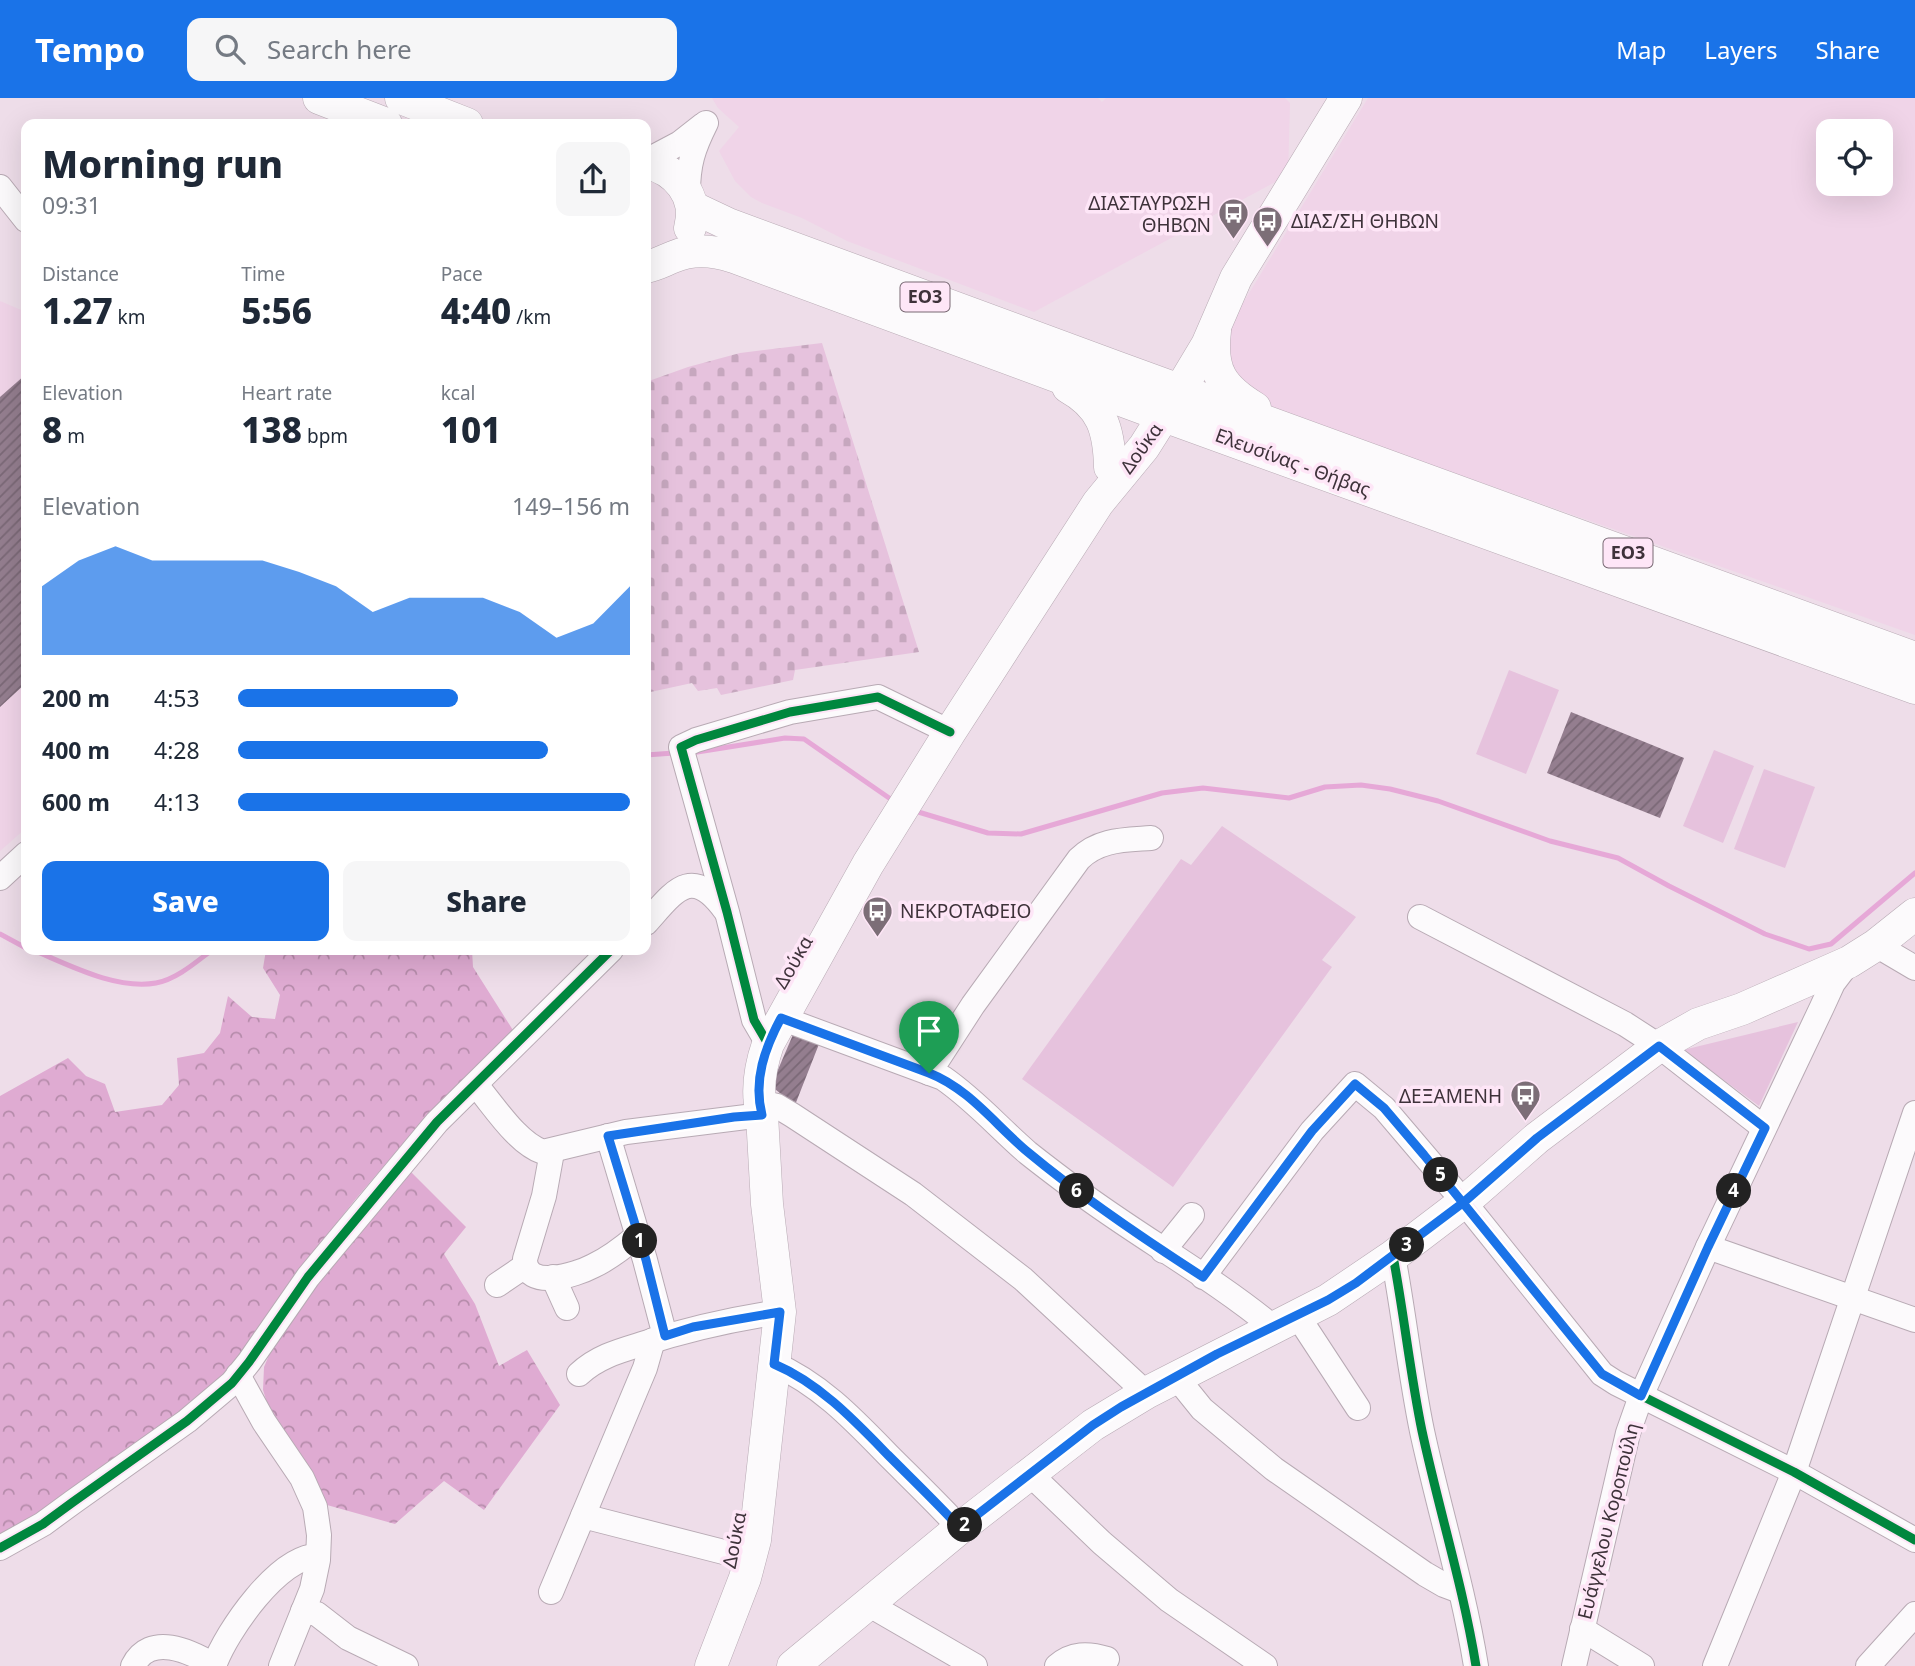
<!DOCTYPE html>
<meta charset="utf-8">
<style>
body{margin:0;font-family:"Noto Sans",sans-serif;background:#f6f6f7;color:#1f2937;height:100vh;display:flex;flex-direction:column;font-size:26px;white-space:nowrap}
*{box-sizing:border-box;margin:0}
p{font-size:23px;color:#747a83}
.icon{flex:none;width:38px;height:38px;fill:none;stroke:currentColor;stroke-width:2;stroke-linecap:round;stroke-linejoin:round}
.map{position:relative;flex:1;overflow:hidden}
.sheet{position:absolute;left:21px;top:21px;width:630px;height:836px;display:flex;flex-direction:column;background:#fff;border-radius:14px;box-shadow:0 7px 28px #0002}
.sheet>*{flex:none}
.controls{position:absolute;left:1816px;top:21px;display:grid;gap:14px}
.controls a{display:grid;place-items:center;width:77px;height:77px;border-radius:14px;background:#fff;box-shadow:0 7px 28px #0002;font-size:35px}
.pin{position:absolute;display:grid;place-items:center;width:60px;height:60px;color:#fff;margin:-72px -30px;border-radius:50% 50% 50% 0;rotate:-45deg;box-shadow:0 0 7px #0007}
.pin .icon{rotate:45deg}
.km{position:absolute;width:35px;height:35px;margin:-18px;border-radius:50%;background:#222;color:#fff;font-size:19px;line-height:35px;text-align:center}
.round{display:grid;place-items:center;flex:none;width:74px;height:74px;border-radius:14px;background:#f6f6f7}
.summary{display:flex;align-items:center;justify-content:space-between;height:119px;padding:0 21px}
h1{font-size:38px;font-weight:800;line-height:52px}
.metrics{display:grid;grid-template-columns:repeat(3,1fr);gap:10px;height:119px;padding:7px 21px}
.metrics div{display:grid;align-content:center}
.metrics b{font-size:35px;font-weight:800}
.metrics small{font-size:19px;font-weight:400}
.metrics p{font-size:19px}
.chart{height:196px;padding:14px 21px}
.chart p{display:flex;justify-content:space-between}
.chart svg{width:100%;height:126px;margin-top:7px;fill:#1a73e8;opacity:.7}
.action{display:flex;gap:14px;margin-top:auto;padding:14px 21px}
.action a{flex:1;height:80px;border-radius:14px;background:#1a73e8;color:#fff;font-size:28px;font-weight:800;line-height:80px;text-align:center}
.action a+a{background:#f6f6f7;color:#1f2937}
ul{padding:0 21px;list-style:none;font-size:23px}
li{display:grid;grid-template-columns:112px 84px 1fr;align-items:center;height:52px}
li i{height:18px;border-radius:9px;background:#1a73e8}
header{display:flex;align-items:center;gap:42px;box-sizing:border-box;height:98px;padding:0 35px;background:#1a73e8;color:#fff}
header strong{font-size:33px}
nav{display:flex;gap:38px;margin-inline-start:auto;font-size:24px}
.search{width:490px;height:63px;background:#f6f6f7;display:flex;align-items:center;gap:18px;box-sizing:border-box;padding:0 24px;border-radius:14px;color:#747a83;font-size:26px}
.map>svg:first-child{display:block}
.built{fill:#f0d4e8;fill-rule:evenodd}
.green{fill:#e6c2dd}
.forest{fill:url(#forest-crowns)}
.cemetery{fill:url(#cemetery-stones)}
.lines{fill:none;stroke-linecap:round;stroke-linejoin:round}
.stream{stroke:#e6a8d7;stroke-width:5}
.building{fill:url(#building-hatch)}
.minor-casing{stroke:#b8aab4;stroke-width:26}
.major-casing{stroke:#b8aab4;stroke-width:33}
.minor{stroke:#fcfafc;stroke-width:24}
.major{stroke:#fcfafc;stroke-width:32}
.cycleway-casing{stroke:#fee6f7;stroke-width:13}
.cycleway{stroke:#00873e;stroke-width:9}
.route-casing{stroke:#fff;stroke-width:14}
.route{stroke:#1a73e8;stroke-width:9}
.labels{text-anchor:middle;stroke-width:7;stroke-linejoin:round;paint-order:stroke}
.shield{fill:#fee6f7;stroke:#786873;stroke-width:2}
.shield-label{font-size:18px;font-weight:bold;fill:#3e323a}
.poi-label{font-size:19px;fill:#3e323a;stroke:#fee6f7;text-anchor:end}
.street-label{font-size:19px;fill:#3e323a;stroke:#fee6f7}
</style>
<header>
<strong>Tempo</strong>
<div class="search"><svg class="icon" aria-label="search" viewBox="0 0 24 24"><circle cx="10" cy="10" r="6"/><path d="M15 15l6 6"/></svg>Search here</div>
<nav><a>Map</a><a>Layers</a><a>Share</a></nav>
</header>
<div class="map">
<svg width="1915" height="1568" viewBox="0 0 1915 1568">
<defs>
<pattern id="forest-crowns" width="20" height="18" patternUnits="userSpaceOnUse" patternTransform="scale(1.75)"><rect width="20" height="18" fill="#dfabd2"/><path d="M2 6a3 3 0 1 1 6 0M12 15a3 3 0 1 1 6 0" fill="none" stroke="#b68cab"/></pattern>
<pattern id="cemetery-stones" width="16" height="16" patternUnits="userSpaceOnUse" patternTransform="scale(1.75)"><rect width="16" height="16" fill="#e6c2dd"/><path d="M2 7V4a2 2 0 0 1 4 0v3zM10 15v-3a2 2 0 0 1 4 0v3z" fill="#c6a7be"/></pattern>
<pattern id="building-hatch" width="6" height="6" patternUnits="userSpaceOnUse" patternTransform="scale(1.75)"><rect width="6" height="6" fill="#947e8f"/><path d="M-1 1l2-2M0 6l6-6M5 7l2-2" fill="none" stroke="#7a6876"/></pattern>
</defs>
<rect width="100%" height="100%" fill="#eedde9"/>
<g class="built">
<polygon points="712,0 1098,0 1102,4 1106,0 1285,0 1290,5 1288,77 1034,214 847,143 802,120 762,105 751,99 735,83 719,53 739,29 718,10"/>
<path d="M1368,0H1915V537L1195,284ZM1829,33H1881V86H1829Z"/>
<polygon points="0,203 26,214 26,730 0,753"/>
</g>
<g class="green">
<polygon points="1509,572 1559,592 1526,676 1476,656"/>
<polygon points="1714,652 1754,668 1723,745 1683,728"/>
<polygon points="1764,671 1815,689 1785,770 1734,751"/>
<polygon points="1222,728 1356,819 1322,862 1332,869 1173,1089 1022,981 1181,761 1191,767"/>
<polygon points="1798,924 1759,1008 1683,952"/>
</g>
<g class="forest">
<polygon points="266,852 472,852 473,869 516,937 406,1042 354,1103 283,1194 237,1260 211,1292 85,1390 0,1440 0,998 68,960 86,978 105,986 115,1014 162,1007 179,987 177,960 204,955 220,935 228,898 252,919 275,921 280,897 263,870"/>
<polygon points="411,1074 466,1129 444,1156 475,1206 499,1268 527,1252 560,1307 484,1412 444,1383 395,1426 327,1407 269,1311 263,1292 264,1269 272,1250 319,1182"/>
</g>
<polygon class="cemetery" points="822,245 919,554 795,572 793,582 721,597 717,590 698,593 692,585 646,595 646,284 688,269 740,255"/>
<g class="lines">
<g class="stream">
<polyline points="691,655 785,640 804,641 892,702"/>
<polyline points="646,657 674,655"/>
<polyline points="915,713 988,735 1021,736 1162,695 1203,690 1289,700 1325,689 1361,687 1390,691 1438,703 1550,743 1618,760 1669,788 1765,836 1809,851 1831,846 1915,775"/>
<polyline points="0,836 26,850"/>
<path d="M33,852C69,867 116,892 156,885C177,881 196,864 212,852"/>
</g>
</g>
<g class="building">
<polygon points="25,277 26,585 0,609 0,299"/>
<polygon points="1571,614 1684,660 1660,720 1547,675"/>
<polygon points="795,932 821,941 795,1007 771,988"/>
</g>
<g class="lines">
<defs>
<g id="minor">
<polyline points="646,63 680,45 703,27"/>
<polyline points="0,89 26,122"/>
<path d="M688,95C688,66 693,51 706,25"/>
<polyline points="0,780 26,756"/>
<polyline points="1420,819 1625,926 1659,948 1764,1030"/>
<path d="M646,825C674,794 691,766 725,812"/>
<polyline points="1876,847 1915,870"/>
<path d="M781,920L943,980C975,1002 999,1030 1028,1055C1043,1067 1059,1079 1075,1091C1139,1139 1211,1178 1273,1229"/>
<polyline points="768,946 754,922 727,814 681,649 696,642 790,614 878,599 950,634"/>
<path d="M929,975L973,907L1079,761C1099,741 1125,742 1151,740"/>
<path d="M476,987C494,1008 517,1045 543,1054L626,1034L762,1017"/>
<polyline points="759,1004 777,1008 792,1017 913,1096 1023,1181 1146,1295"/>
<polyline points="608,1038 645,1162 665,1238"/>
<path d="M552,1054L544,1098L525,1161C525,1193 576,1177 593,1168C610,1160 624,1149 638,1137"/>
<polyline points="1708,1149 1915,1222"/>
<polyline points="1163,1153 1192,1117"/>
<path d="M1393,1158C1404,1216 1410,1275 1422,1333C1439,1412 1463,1488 1476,1568"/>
<polyline points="553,1179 567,1210"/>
<polyline points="1203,1179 1312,1033 1355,986 1384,1010 1464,1104 1602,1276 1616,1285 1794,1374 1915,1442"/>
<polyline points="497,1187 525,1168"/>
<polyline points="1297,1217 1358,1310"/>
<path d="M774,1266C819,1285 854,1322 888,1357C912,1381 937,1405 960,1430"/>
<path d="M579,1276C597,1259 619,1253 642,1246C688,1231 733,1221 780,1214"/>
<polyline points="238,1277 264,1324 302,1380 315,1409 319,1437 318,1462 312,1491 281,1568"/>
<polyline points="1177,1280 1202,1311 1274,1371 1425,1476 1444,1487 1460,1493"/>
<polyline points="1031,1377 1102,1445 1169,1502 1265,1568"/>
<polyline points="583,1418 751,1461"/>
<polyline points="0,1450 43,1426 73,1404 187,1323 232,1285 249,1264 308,1179 437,1024 611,852"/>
<polyline points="551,1494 645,1270 653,1242"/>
<polyline points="868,1506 975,1568"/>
<polyline points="303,1513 317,1516 348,1540 406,1568"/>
<polyline points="1582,1531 1642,1568"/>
<path d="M133,1568C150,1534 190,1553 215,1568"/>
<path d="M214,1568C226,1534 279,1457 318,1458"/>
<path d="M1057,1568C1072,1555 1088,1555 1107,1561"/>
<polyline points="1574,1568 1628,1335 1641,1298 1708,1149 1822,909 1833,885 1849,864"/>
<polyline points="1715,1568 1794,1374 1915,1015"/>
<polyline points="1868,1568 1915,1516"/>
</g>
<g id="major">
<polyline points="319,0 386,26"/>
<polyline points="401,0 467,26"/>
<path d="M646,65C676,71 699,98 690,130"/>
<polyline points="692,109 728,126 1116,269 1915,560"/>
<path d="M646,169C656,167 663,163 673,159C693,150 713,152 734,159L1164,318L1915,590"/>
<path d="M1215,233C1210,273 1222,290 1255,310"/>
<path d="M1068,289C1102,308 1109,331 1110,369"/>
<path d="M711,1568L745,1480L755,1442L780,1214L767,1106L762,1017C756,993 760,969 768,946L868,766L950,634L1098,405L1144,349L1180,292L1207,247L1236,180L1346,0"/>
<polyline points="793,1568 960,1430 1093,1327 1146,1295 1328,1202 1393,1158 1464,1104 1537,1040 1659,948 1698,926 1742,911 1849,864 1876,847 1915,816"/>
</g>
</defs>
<use href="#minor" class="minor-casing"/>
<use href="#major" class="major-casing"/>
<use href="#minor" class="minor"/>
<use href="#major" class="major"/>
<defs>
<g id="cycleway">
<polyline points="768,946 754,922 727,814 681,649 696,642 790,614 878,599 950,634"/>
<path d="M1393,1158C1404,1216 1410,1275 1422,1333C1439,1412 1463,1488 1476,1568"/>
<polyline points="1203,1179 1312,1033 1355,986 1384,1010 1464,1104 1602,1276 1616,1285 1794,1374 1915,1442"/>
<polyline points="0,1450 43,1426 73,1404 187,1323 232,1285 249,1264 308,1179 437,1024 611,852"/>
</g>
</defs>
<use href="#cycleway" class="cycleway-casing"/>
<use href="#cycleway" class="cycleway"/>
</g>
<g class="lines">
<defs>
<path id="route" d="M929,975L781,920C765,950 753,982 762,1017L734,1019L608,1038L646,1162L665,1238L693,1229L780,1214L774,1266C819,1285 854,1322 888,1357C912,1381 937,1405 960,1430L1093,1327L1121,1309L1217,1256L1328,1202L1356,1185L1464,1104L1537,1040L1659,948L1765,1030L1708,1149L1641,1298L1602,1276L1424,1057L1384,1010L1355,986L1312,1033L1203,1179C1144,1141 1083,1100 1029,1055C996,1028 970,991 929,975"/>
</defs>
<use href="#route" class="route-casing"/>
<use href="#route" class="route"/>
</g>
<defs>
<symbol id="bus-pin" viewBox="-11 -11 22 30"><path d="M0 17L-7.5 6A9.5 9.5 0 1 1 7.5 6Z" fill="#7c6e77" stroke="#fee6f7"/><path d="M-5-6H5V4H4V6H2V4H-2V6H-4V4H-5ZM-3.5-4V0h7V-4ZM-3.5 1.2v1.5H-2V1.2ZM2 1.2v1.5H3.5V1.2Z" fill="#fff"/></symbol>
</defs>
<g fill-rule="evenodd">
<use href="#bus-pin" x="1216" y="98" width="35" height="47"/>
<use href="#bus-pin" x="1250" y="106" width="35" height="47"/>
<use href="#bus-pin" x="860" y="796" width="35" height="47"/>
<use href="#bus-pin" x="1508" y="980" width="35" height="47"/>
</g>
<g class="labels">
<g class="shield">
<rect x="900.5" y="184.5" width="49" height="29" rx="5"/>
<rect x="1603.5" y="440.5" width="49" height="29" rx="5"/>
</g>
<g class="shield-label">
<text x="925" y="205">ΕΟ3</text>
<text x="1628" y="461">ΕΟ3</text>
</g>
<g class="poi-label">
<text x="1211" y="112">ΔΙΑΣΤΑΥΡΩΣΗ<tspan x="1211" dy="22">ΘΗΒΩΝ</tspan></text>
<text x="1291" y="130" text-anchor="start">ΔΙΑΣ/ΣΗ ΘΗΒΩΝ</text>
<text x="900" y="820" text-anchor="start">ΝΕΚΡΟΤΑΦΕΙΟ</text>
<text x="1502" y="1005">ΔΕΞΑΜΕΝΗ</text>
</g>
<g class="street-label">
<text transform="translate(1141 350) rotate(-54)" y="7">Δούκα</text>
<text transform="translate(1293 364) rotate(20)" y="7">Ελευσίνας - Θήβας</text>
<text transform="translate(793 864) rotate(-60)" y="7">Δούκα</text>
<text transform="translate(1608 1423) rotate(-76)" y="7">Ευάγγελου Κοροπούλη</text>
<text transform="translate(734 1442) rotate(-79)" y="7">Δούκα</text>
</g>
</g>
</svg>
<div class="controls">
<a><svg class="icon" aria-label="locate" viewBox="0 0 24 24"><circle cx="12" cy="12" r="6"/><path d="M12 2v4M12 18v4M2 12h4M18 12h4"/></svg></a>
</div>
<div class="pin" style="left:929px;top:975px;background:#1e9e55"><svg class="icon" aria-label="arrive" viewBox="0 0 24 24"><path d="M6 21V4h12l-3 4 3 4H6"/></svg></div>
<b class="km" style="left:640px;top:1143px">1</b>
<b class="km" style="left:965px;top:1427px">2</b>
<b class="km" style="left:1407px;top:1147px">3</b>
<b class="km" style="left:1734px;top:1093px">4</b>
<b class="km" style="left:1441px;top:1077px">5</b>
<b class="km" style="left:1077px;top:1093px">6</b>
<section class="sheet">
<div class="summary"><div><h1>Morning run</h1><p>09:31</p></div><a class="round"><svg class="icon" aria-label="share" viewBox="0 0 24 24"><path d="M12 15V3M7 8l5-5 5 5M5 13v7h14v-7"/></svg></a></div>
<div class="metrics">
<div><p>Distance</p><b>1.27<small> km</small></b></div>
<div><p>Time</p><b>5:56</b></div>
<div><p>Pace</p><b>4:40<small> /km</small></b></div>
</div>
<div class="metrics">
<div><p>Elevation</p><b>8<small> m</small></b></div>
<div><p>Heart rate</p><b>138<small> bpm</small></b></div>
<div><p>kcal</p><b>101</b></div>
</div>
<div class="chart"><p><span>Elevation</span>149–156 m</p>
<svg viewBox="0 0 160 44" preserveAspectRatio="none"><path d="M0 44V20L10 11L20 6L30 11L40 11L50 11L60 11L70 15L80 20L90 29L100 24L110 24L120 24L130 29L140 38L150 33L160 20V44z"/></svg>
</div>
<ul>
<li><b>200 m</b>4:53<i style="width:56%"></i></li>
<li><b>400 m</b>4:28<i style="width:79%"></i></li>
<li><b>600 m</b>4:13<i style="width:100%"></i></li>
</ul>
<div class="action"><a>Save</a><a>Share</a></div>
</section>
</div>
